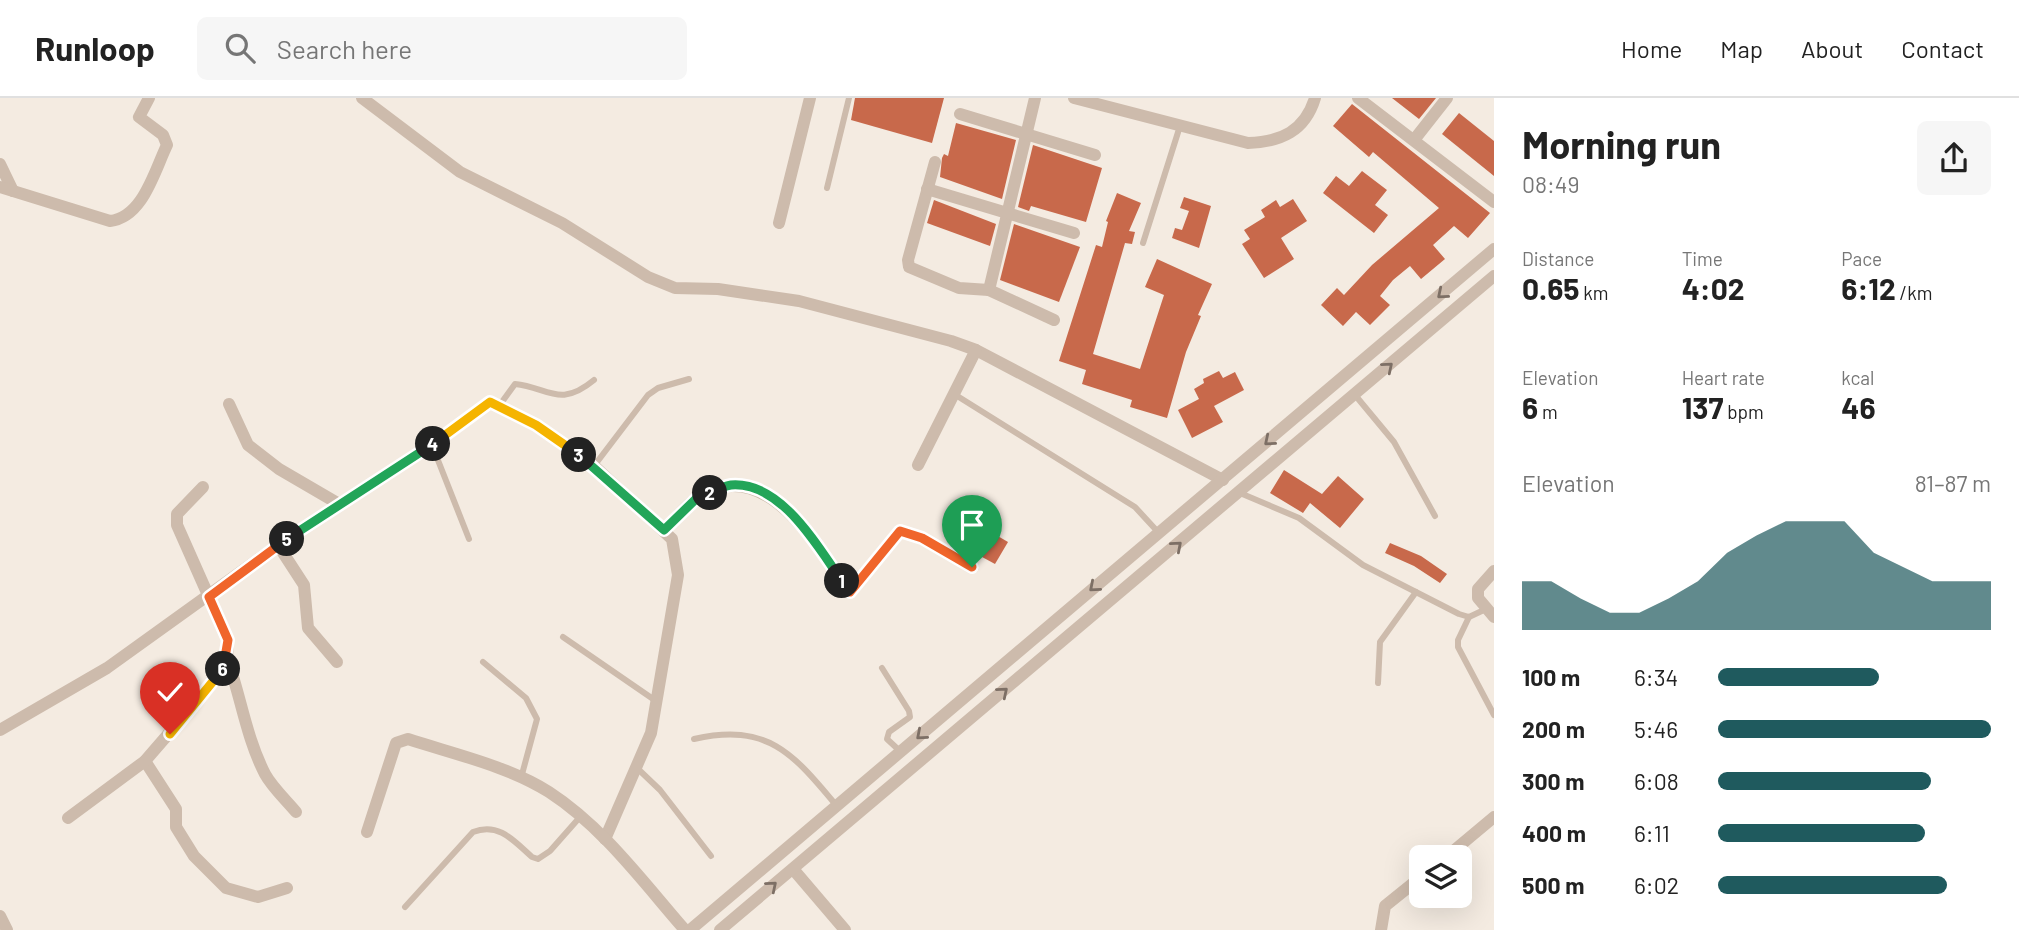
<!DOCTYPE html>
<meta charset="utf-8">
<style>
body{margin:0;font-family:Barlow,sans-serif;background:#f6f6f6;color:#222;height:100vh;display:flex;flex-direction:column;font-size:26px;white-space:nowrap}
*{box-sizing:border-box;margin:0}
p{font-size:23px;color:#767676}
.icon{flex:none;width:38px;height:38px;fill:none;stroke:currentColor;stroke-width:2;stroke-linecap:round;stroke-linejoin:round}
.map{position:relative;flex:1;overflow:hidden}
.sheet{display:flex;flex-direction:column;background:#fff;width:525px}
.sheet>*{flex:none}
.tools{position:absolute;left:1409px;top:747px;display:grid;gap:14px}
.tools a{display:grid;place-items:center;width:63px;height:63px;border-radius:10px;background:#fff;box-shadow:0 7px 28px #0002;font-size:35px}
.pin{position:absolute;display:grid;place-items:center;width:60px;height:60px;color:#fff;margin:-72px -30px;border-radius:50% 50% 50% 0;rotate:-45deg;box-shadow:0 0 7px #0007}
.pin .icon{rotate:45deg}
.km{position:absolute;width:35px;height:35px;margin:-18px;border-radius:50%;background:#222;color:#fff;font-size:19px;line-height:35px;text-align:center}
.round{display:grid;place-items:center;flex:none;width:74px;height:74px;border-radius:10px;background:#f6f6f6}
.headline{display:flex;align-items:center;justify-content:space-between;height:119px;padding:0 28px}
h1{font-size:38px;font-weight:700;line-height:52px}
.figures{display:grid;grid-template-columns:repeat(3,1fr);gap:10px;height:119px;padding:7px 28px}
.figures div{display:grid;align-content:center}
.figures b{font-size:30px;font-weight:700}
.figures small{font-size:19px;font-weight:400}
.figures p{font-size:19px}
.chart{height:196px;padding:14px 28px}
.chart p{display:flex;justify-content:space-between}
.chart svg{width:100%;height:126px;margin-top:7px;fill:#1f5a5e;opacity:.7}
ul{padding:0 28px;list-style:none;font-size:23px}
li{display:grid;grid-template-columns:112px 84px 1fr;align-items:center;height:52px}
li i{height:18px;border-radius:9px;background:#1f5a5e}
header{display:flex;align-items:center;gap:42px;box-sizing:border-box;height:98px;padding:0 35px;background:#fff;border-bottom:2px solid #e0e0e0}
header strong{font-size:33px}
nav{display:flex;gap:38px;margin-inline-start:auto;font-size:24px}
.search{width:490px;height:63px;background:#f6f6f6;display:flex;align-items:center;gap:18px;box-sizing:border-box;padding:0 24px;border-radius:10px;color:#767676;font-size:26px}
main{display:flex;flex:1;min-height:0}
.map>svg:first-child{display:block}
.building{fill:#c8694b}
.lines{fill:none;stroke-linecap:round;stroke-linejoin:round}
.lane{stroke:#cdbbac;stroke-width:6}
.street{stroke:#cdbbac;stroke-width:12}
.oneway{stroke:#7d6f65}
.split-1-casing{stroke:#fff;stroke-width:14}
.split-2-casing{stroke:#fff;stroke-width:14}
.split-3-casing{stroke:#fff;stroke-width:14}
.split-4-casing{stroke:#fff;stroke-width:14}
.split-5-casing{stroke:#fff;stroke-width:14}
.split-6-casing{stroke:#fff;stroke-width:14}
.split-7-casing{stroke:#fff;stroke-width:14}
.split-1{stroke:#f0652b;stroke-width:9}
.split-2{stroke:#22a559;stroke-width:9}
.split-3{stroke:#22a559;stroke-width:9}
.split-4{stroke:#f5b400;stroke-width:9}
.split-5{stroke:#22a559;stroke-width:9}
.split-6{stroke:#f0652b;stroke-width:9}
.split-7{stroke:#f5b400;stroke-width:9}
</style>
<header>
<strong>Runloop</strong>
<div class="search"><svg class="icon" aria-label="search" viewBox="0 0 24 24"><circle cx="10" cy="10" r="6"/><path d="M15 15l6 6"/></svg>Search here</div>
<nav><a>Home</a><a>Map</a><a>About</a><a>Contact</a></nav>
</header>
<main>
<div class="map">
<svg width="1494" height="832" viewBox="0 0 1494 832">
<rect width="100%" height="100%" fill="#f4ebe1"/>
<g class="building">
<polygon points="855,0 944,0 932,45 851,22"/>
<polygon points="1392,0 1436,0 1419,21"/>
<polygon points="1352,6 1490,115 1468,140 1454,128 1433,147 1445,161 1421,181 1410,168 1393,182 1380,198 1390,207 1370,227 1356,214 1343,228 1321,207 1337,190 1344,197 1372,167 1439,110 1373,54 1369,59 1333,28"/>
<polygon points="1459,15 1494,43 1494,78 1442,36"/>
<polygon points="956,25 1016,42 1002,101 940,79 942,60 944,56 948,58"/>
<polygon points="1033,47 1102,70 1086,124 1031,108 1029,113 1018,109"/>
<polygon points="1362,73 1387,92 1375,107 1388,117 1374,135 1323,95 1336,78 1349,88"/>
<polygon points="1117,95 1141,105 1129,133 1135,134 1132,146 1125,145 1093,256 1140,271 1164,197 1145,189 1157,161 1212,186 1198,217 1201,218 1186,254 1167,320 1130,309 1132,302 1082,286 1086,272 1059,263 1096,147 1102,149 1108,124 1106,123"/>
<polygon points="1184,99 1211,108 1199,150 1172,140 1175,130 1182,132 1189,113 1180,110"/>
<polygon points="1293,101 1307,123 1281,140 1294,161 1264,180 1242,146 1250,141 1244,132 1265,119 1261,112 1276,102 1280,109"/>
<polygon points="934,102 996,126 990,148 927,125"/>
<polygon points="1014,126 1080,149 1059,204 1000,182"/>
<polygon points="1219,273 1223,280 1235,274 1244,292 1214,308 1223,324 1192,340 1178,312 1199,301 1194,291 1204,285 1203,281"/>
<polygon points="1284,372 1322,396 1338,378 1364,401 1340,430 1310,405 1303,415 1270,395"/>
<polygon points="984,430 1008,444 995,466 971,453"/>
<polygon points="1390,445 1421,458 1447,476 1440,485 1414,468 1385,455"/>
</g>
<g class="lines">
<g class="lane">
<polyline points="827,90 849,0"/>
<polyline points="1143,145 1180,28"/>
<polyline points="954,296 1135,409 1158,434"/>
<polyline points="1355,297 1394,344 1435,418"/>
<path d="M499,308L515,286C548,289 559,311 594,282"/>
<polyline points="432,347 469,441"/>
<polyline points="594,368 648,297 658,290 689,281"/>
<polyline points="1240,395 1299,420 1363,467 1459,516 1469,519 1486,511"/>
<polyline points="1469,519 1458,542 1458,549 1494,617"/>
<polyline points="563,539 656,603"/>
<polyline points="483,564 526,600 537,621 521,680"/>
<polyline points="882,570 909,613 910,619 889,634 887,641 901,654"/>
<polyline points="1378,585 1380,544 1416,494"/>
<path d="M694,641C767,625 792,654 836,707"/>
<polyline points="637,670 660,692 711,758"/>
<path d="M405,809L473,734C499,724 514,743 532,759L538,761L550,753L580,719"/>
</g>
<g class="street">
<polyline points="362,0 460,74 562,125 648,179 675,190 718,191 799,203 951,243 976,252 1223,382"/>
<polyline points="1035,0 989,192 1054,222"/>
<path d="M1074,0L1248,45C1281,44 1305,33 1315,0"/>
<polyline points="1358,0 1494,104"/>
<polyline points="960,16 1095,57"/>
<polyline points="1414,42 1447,0"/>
<polyline points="935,64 908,162 909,169 959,190 989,192"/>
<polyline points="0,66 13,93"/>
<path d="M0,89L110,123C143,119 154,74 167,47L163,37L139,19L149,0"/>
<polyline points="927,91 1074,135"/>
<polyline points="779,125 810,0"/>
<polyline points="229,306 248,347 279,371 339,406"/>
<polyline points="918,367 976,252"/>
<path d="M664,432C675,422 686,406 699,398C767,357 817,449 850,494L900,433L922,440L973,469"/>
<polyline points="278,447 304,487 308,530 337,564"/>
<polyline points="1494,473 1478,491 1478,500 1494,519"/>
<path d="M227,560C241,599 246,639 265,676C272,689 286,702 296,714"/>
<polyline points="0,632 107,570 278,447 444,339 490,304 536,327 594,368 672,441 678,477 651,635 605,741"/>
<polyline points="145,663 176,711 176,729 194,758 226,790 258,799 287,790"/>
<polyline points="68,720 145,663 222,574 227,560 228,542 177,427 177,416 203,389"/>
<path d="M367,734L396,645L408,641C454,656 508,668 549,694C603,729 643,784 685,832"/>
<polyline points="1445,760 1494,719"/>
<polyline points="793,771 845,832"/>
<polyline points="0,818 7,832"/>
<polyline points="690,832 1494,151"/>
<polyline points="720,832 1494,178"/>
<polyline points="1381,832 1385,808 1421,779"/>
</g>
</g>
<defs><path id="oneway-chevron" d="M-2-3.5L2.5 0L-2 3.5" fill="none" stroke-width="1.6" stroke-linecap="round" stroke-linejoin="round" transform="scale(1.75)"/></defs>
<g class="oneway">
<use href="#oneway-chevron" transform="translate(1442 196) rotate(140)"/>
<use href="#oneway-chevron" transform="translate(1388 269) rotate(-40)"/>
<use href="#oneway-chevron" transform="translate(1269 343) rotate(140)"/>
<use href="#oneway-chevron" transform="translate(1177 448) rotate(-41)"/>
<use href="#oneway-chevron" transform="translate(1094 489) rotate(139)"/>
<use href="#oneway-chevron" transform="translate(1003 594) rotate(-40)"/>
<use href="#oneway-chevron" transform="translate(921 637) rotate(139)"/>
<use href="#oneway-chevron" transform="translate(772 788) rotate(-40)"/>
</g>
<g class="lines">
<defs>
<polyline id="split-1" points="842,483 850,494 900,433 922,440 972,469"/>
<path id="split-2" d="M710,395C716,392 724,388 731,387C781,383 817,448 842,483"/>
<polyline id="split-3" points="579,357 664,432 699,398 710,395"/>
<polyline id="split-4" points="433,346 490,304 536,327 579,357"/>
<polyline id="split-5" points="287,441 433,346"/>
<polyline id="split-6" points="223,571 228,542 209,499 287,441"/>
<polyline id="split-7" points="170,636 223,571"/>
</defs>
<use href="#split-1" class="split-1-casing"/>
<use href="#split-2" class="split-2-casing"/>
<use href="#split-3" class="split-3-casing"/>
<use href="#split-4" class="split-4-casing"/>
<use href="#split-5" class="split-5-casing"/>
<use href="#split-6" class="split-6-casing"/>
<use href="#split-7" class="split-7-casing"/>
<use href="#split-1" class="split-1"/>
<use href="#split-2" class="split-2"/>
<use href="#split-3" class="split-3"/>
<use href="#split-4" class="split-4"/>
<use href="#split-5" class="split-5"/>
<use href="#split-6" class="split-6"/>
<use href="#split-7" class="split-7"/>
</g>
</svg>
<div class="tools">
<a><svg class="icon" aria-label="layers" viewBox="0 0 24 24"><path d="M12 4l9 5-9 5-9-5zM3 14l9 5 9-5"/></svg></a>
</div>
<div class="pin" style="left:972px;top:469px;background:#1e9e55"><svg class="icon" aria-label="arrive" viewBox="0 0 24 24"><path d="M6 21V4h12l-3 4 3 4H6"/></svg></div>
<div class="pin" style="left:170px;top:636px;background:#d93025"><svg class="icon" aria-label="check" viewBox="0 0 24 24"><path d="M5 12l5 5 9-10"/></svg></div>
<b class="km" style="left:842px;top:483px">1</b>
<b class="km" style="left:710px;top:395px">2</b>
<b class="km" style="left:579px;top:357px">3</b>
<b class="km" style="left:433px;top:346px">4</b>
<b class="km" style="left:287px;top:441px">5</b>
<b class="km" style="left:223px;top:571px">6</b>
</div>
<section class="sheet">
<div class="headline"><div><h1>Morning run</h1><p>08:49</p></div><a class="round"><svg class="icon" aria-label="share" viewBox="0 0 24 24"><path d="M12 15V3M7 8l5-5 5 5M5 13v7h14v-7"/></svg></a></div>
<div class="figures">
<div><p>Distance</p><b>0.65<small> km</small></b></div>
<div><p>Time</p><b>4:02</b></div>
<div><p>Pace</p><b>6:12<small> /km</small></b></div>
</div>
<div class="figures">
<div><p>Elevation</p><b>6<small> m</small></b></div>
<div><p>Heart rate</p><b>137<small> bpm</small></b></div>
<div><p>kcal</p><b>46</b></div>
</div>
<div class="chart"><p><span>Elevation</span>81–87 m</p>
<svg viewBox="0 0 160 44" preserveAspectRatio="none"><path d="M0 44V27L10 27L20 33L30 38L40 38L50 33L60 27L70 17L80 11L90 6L100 6L110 6L120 17L130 22L140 27L150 27L160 27V44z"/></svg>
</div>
<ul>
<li><b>100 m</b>6:34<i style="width:59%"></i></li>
<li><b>200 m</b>5:46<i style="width:100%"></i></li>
<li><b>300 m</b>6:08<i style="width:78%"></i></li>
<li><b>400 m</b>6:11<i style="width:76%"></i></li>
<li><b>500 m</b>6:02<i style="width:84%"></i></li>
</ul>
</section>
</main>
